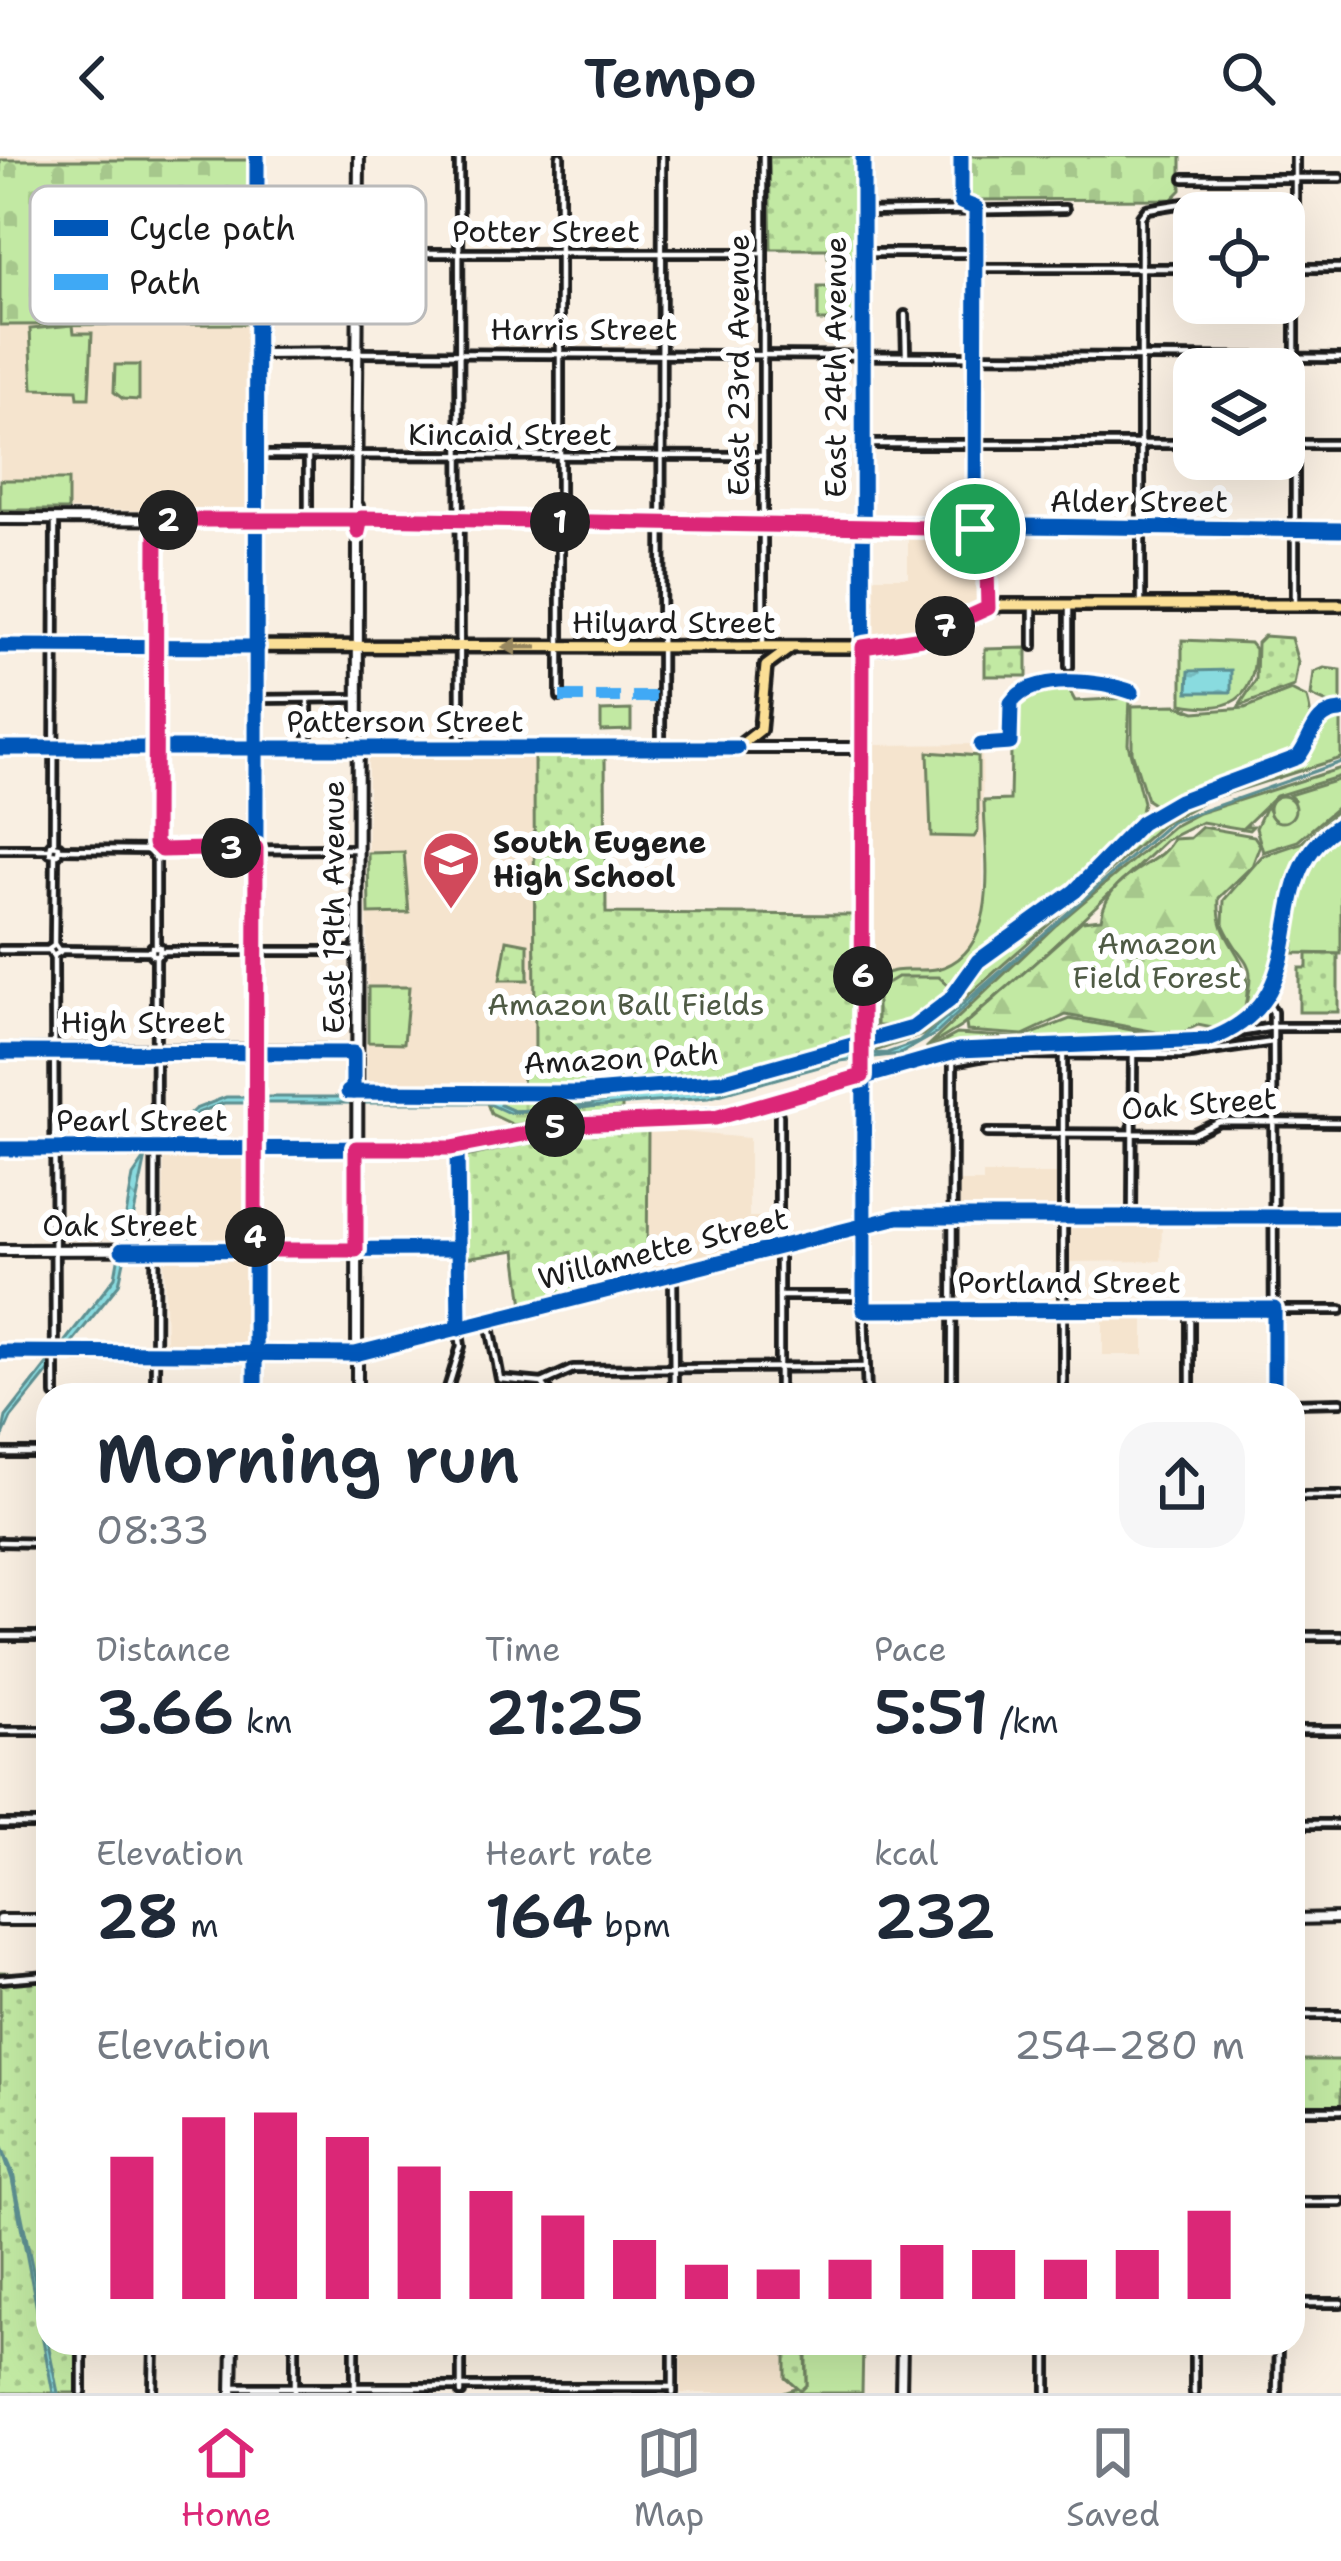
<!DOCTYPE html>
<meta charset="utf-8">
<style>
body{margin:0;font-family:"Shantell Sans",sans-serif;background:#f6f6f7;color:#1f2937;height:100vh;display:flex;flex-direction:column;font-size:45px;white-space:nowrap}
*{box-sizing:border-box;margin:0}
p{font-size:39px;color:#747a83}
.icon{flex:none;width:66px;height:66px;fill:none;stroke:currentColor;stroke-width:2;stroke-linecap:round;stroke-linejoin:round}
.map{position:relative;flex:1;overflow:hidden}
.drawer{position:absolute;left:36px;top:1227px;width:1269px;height:972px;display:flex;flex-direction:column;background:#fff;border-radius:36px;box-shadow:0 12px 48px #0002}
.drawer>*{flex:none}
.fabs{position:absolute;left:1173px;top:36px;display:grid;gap:24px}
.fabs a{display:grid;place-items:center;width:132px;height:132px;border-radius:24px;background:#fff;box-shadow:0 12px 48px #0002;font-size:60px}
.pin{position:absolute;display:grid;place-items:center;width:102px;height:102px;color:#fff;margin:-51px;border:6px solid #fff;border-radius:50%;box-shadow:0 3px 12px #0007}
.km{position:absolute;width:60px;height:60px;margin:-30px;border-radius:50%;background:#222;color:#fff;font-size:33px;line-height:60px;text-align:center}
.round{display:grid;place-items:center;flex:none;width:126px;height:126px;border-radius:36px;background:#f6f6f7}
.overview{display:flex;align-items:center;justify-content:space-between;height:204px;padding:0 60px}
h1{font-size:66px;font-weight:600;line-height:90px}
.metrics{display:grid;grid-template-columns:repeat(3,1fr);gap:18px;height:204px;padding:12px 60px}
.metrics div{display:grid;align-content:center}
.metrics b{font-size:60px;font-weight:600}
.metrics small{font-size:33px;font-weight:400}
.metrics p{font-size:33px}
.chart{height:336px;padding:24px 60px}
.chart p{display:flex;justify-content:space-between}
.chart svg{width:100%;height:216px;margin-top:12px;stroke:#db2777;stroke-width:6}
header{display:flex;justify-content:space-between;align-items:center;height:156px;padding:0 60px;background:#fff;font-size:54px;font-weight:600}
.tabs{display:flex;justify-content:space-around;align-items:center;height:168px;border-top:3px solid #e0e1e3;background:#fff;font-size:33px;color:#747a83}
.tabs a{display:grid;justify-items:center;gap:6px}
.tabs .selected{color:#db2777}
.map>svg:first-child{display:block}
.built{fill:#f5e4ce}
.grass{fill:#c2e9a3;stroke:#6f8260;stroke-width:3}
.forest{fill:url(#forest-firs);stroke:#6f8260;stroke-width:3}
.wetland{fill:url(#wetland-marsh);stroke:#6f8260;stroke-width:3}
.cemetery{fill:url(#cemetery-stones);stroke:#6f8260;stroke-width:3}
.park{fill:url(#park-dots);stroke:#6f8260;stroke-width:3}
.water{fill:url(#water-ripples);stroke:#5d8f91;stroke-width:3}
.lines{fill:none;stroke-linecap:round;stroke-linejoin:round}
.stream{stroke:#5d8f91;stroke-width:3}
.street-casing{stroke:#1c1c1c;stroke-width:14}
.secondary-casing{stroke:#1c1c1c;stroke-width:16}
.primary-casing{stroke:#1c1c1c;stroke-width:18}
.street{stroke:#fff;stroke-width:4.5}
.secondary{stroke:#fff;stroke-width:8}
.primary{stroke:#fbdf96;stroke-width:9}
.quiet{stroke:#3fa9f5;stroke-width:12;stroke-dasharray:24 12;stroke-linecap:butt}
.cycleway-casing{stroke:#fff;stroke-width:22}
.cycleway{stroke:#0057b8;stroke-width:15}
.oneway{fill:#97875f}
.route-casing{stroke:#fff;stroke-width:24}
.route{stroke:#db2777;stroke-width:15}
.labels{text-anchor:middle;stroke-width:12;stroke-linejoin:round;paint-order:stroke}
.street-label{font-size:30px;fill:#1c1c1c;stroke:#fff}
.poi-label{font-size:30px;font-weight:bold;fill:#1c1c1c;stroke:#fff;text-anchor:start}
.park-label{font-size:30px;fill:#4e5a44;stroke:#fff}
.key{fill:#fff;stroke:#bbb;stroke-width:3}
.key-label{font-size:33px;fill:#1c1c1c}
</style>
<header><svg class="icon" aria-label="back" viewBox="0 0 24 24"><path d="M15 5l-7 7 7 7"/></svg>Tempo<svg class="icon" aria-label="search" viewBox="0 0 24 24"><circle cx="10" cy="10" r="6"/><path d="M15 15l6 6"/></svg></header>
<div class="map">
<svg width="1341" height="2237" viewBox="0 0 1341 2237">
<defs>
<pattern id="forest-firs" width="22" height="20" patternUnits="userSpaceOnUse" patternTransform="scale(3)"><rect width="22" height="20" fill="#c2e9a3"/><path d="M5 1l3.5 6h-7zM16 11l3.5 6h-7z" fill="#a6c78c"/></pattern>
<pattern id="wetland-marsh" width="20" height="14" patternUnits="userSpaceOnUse" patternTransform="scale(3)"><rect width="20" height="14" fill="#c2e9a3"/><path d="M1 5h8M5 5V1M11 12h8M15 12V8" fill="none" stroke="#a6c78c"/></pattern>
<pattern id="cemetery-stones" width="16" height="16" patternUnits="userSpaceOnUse" patternTransform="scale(3)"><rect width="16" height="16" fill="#c2e9a3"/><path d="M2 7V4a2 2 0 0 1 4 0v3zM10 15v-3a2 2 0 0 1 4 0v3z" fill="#a6c78c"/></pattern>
<pattern id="park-dots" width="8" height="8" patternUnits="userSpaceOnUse" patternTransform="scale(3)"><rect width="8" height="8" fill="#c2e9a3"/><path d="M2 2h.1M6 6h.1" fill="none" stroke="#a6c78c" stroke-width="1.8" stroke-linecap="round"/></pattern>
<pattern id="water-ripples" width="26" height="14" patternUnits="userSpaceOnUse" patternTransform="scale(3)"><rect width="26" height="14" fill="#89dbdf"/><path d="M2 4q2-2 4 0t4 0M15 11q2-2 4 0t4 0" fill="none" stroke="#76bbbf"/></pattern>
</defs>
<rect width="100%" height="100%" fill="#f9efe2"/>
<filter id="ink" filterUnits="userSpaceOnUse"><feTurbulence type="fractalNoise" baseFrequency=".00833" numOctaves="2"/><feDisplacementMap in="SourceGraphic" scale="24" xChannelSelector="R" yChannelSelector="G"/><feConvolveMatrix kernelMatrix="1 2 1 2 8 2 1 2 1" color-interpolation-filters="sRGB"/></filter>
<g filter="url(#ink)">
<g class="built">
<rect x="0" y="0" width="250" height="4"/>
<polygon points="250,168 250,355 0,354 0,169"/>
<polygon points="908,379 979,380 978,448 907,478 875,483 871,421 908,421"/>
<polygon points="982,588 984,755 977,782 951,809 927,816 885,817 872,828 873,589"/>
<polygon points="534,601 535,909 523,909 522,933 367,933 368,602"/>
<polygon points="648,973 749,982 749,1061 772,1061 771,1088 647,1119"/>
<polygon points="164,1002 248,1002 248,1085 163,1085"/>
<polygon points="983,1018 1056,1018 1057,1053 958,1053 958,1026 983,1026"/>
<polygon points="1162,1068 1161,1105 1069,1106 1069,1068"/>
<polygon points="164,1102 245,1103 247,1189 166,1189"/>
<polygon points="1144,1158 1144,1199 1103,1199 1103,1159"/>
<polygon points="681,2187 863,2187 862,2237 681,2237"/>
</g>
<g class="grass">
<polygon points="818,131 856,131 855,165 818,165"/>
<polygon points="73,169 74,177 92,177 89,242 78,242 77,234 33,233 30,173"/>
<polygon points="115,209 139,209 139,244 123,243 114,236"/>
<rect x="0" y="324" width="68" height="30"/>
<path d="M1182,484L1250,487L1255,493C1255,545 1230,557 1182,548Z"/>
<polygon points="1324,512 1341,514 1341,553 1311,540 1314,516"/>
<path d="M1067,530L1075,545L1130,542L1128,588L1143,646L1139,666L1071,737L982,799L955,835L951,829L896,866L904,873L875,878L872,828C878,825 881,819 887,817C903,810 926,818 944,811C1003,788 984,696 984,645L1010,644L1012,549L1030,532Z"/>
<path d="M1291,534L1307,542C1312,559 1314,582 1300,597C1282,616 1191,637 1161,653L1147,644L1132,596V550L1176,549L1195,556L1245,552Z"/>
<polygon points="631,554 631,574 601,575 601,555"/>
<polygon points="1341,557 1341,602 1207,644 1164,667 923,879 869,897 881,880 911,875 935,862 985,801 1066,746 1146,667 1196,641 1296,605 1309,593 1319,566"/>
<polygon points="928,596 978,600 978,675 974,681 931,680"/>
<polygon points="1341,612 1341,620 1276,640 1245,670 1253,670 1249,674 1202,666 1166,684 1041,802 962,870 926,892 1056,769 1172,671 1199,657"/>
<polygon points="1341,623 1341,648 1298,685 1263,696 1256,672 1266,650 1274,664 1294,644 1289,639"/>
<path d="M1341,651V662C1245,724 1326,867 1183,884L1002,885L915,900L957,878L1022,882L1070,863L1171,881L1217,873L1244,856C1259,797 1244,815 1223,768L1224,744L1262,700L1301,687Z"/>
<path d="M1341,675V798L1293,797C1298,749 1298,705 1341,675Z"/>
<polygon points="404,696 409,757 369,758 368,697"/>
<polygon points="368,831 409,831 404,887 368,886"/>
<polygon points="807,2187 863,2187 862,2237 784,2237 807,2229"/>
</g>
<g class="forest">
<circle cx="1282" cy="653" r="13"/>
<path d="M1202,671L1254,680L1260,689L1252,710L1219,742C1216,796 1259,794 1244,856L1217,873L1198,869L1179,878L1156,876L1066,859L1023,879L967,875L966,868L1082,765L1101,763C1108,714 1161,711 1173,683L1190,682Z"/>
<polygon points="897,821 939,821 955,835 916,870 877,870 877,833"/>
</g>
<path class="wetland" d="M622,936L614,947L570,953L622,947V954L514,969L491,958L487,947C511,958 544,960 568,952L514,955L499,948L503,941Z"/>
<g class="cemetery">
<polygon points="965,0 1181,0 1181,34 1172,43 965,44"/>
<polygon points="0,4 250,4 250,168 0,169"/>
</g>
<g class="park">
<polygon points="854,0 856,101 828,101 827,93 771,93 769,1"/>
<polygon points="1264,480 1291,482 1298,506 1294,530 1239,550 1256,524 1257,487"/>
<polygon points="1027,492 1027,520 985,520 985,493"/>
<polygon points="605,600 606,757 855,759 854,895 683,938 522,940 523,909 535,908 534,601"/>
<polygon points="507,784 528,788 528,824 500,824"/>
<polygon points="1307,798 1338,798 1338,856 1299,856 1299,812 1307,812"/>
<polygon points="648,973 647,1119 523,1150 516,1094 465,1102 465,1001 573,977"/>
<polygon points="0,1816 48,1818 48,2187 80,2187 80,2237 0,2237"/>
<rect x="1293" y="1904" width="48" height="45"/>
<polygon points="806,2194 807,2229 801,2235 786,2222 786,2199"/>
</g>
<g class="water">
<polygon points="1231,514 1231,536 1188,536 1189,515"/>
<polygon points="1039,782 937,877 900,898 840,905 708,942 509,957 487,947 224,947 197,957 166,986 163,983 195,953 226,941 503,941 500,949 514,955 568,952 622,942 710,936 840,899 887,897 919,886"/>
<polygon points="146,1001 119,1128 11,1262 0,1287 6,1261 115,1121 133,1020"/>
<polygon points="0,1987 13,2017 58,2237 53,2237 12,2023"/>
</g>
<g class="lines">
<polyline class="stream" points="1038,783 1171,666 1341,606"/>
<defs>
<g id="street">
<polyline points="459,0 460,593"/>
<polyline points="961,0 964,50"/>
<polyline points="1184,22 1341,22"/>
<polyline points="863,56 1065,53"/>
<polyline points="258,97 763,97"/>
<polyline points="863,97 976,97"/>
<polyline points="976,112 1194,112"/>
<polyline points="1284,112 1341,112"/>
<polyline points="905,159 906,198"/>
<polyline points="358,197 1341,202"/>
<polyline points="863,288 1194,288"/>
<polyline points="1284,288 1341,288"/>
<polyline points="257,299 763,300"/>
<polyline points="361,362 1341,374"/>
<polyline points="308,364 308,299"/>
<polyline points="975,373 976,52"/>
<polyline points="985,374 988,452"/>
<polyline points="1141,448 1141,61 1147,53 1184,47"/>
<polyline points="1295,449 1295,0"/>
<polyline points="1069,451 1069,511"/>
<polyline points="763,490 763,0"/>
<polyline points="1033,490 1033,448"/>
<polyline points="560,541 560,0"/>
<polyline points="257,543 358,542"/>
<polyline points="308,544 308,592"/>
<polyline points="661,592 662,0"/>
<polyline points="54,688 55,363"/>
<polyline points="155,688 156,364"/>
<polygon points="51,689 59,690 58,698 50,697"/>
<polygon points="152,690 159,690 160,697 152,698"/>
<polyline points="0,693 49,693"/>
<polyline points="60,693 150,694"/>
<polyline points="161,694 358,693"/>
<polyline points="156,699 156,789"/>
<polyline points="54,789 55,699"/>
<polygon points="55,789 60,796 53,800 49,793"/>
<polygon points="152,791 160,791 159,799 152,799"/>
<polyline points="0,794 49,794"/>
<polyline points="60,794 150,795"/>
<polyline points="161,795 357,795"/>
<polyline points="54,800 55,1239"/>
<polyline points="1266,844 1273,856 1274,1239"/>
<polyline points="1220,880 1273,871 1341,871"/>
<polyline points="1063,899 1063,1239"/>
<polyline points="987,977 1192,978 1219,965 1341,966"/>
<polyline points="1132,1061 1133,899"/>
<polyline points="861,1071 867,1239"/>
<polyline points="360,1093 456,1093"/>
<polyline points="673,1118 674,1239"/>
<polyline points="779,1140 863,1140"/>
<polyline points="864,1154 1341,1154"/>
<polyline points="489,1165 500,1223 542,1227 551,1239"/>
<polyline points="542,1227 573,1213 866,1211"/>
<polyline points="155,1239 156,800"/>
<polyline points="446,1239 461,1190 456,1158 457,991"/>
<polyline points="779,1239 779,959"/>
<polyline points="952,1239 953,906 995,898 1183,899 1273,886"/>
<polyline points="1190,1239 1190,1154"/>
<polyline points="1293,1247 1341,1246"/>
<polyline points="0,1297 48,1297"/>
<polyline points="1293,1340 1341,1340"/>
<polyline points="0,1386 48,1387"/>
<polyline points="0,1480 48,1480"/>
<polyline points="1293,1480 1341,1480"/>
<polyline points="1293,1574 1341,1574"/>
<polyline points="0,1575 48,1575"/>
<polyline points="0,1668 48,1668"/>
<polyline points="1293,1668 1341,1668"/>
<polyline points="0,1823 48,1819"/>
<polyline points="1293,1859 1341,1859"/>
<polyline points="1293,1954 1341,1954"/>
<polyline points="1293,2046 1341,2046"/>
<polyline points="1293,2147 1341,2147"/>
<polyline points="295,2187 295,2237"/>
<polyline points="355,2187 355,2237"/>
<polyline points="232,2231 673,2231"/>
<polyline points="82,2237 82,2187"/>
<polyline points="153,2237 154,2187"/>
<polyline points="461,2237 461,2187"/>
<polyline points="673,2237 673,2187"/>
<polyline points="1047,2237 1047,2187"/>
<polyline points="1194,2237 1194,2187"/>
<polyline points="1277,2237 1278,2187"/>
</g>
<g id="secondary">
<polyline points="258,198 358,197"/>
<polyline points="356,352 359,0"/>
<polyline points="0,363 356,364"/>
<polyline points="739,592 863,592"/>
<polyline points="0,893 357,894"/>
<path d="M0,993L451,992L576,967L735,958L959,894L1208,884C1327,841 1252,721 1341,668"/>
<polyline points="861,1070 863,0"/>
<polyline points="0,1094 356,1093"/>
<polyline points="0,1196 355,1198 898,1061 1341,1061"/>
<polyline points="255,1239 257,0"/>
<polyline points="357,1239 358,350"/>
<polyline points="1293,1763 1341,1762"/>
<polyline points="0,1764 48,1764"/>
<polyline points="232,2237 233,2187"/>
<polyline points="901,2237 902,2187"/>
</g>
<g id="primary">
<path d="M0,490L873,491C921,487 956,458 1002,449H1341"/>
<polyline points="0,592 737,592 760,574 766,510 789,493"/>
</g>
</defs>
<use href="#street" class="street-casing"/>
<use href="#secondary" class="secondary-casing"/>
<use href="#primary" class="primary-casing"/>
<use href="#street" class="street"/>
<use href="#secondary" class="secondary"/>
<use href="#primary" class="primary"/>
<polyline class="quiet" points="560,541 662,541"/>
<defs>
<g id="cycleway">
<polyline points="863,0 864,1154 1274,1153 1274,1239"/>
<polyline points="961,0 961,46 976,52 975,373"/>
<polyline points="361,362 1341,374"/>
<polyline points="0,490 257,491"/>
<path d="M981,589L1010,587L1011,547C1033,516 1101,525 1132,536"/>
<polyline points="0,592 737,592"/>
<polyline points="0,896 353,897 353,936"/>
<path d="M348,936L580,937L722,925L913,872L950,844L978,805L1075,735L1141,667L1179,645L1298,601C1313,583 1312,556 1341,555"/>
<polyline points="457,991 459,1173"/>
<path d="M0,993L451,992L576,967L735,958L959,894L1208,884C1327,841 1252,721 1341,668"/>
<polyline points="122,1094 456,1093"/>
<polyline points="0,1196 355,1198 898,1061 1341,1061"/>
<polyline points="255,1239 257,0"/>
</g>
</defs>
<use href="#cycleway" class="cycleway-casing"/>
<use href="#cycleway" class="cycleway"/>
</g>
<defs><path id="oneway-solid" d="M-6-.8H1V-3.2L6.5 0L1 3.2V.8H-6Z" transform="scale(3)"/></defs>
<use class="oneway" href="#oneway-solid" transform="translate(520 491) rotate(-180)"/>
</g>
<g class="lines" filter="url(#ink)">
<defs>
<polygon id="route" points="361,362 986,373 988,452 922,482 863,491 862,920 715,962 576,968 451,992 356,992 356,1094 255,1094 256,692 161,694 155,688 156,364 356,364 358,376"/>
</defs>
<use href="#route" class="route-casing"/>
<use href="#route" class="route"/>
</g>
<defs>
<symbol id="school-pin" viewBox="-11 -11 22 30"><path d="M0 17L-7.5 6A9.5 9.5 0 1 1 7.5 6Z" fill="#d1495b" stroke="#fff"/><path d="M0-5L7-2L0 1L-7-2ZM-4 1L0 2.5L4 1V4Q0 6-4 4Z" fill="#fff"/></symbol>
</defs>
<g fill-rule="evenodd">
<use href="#school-pin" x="418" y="671" width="66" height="90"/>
</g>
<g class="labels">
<g class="street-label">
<text x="546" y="86">Potter Street</text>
<text x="584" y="184">Harris Street</text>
<text transform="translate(739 209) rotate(-90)" y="10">East 23rd Avenue</text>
<text transform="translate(836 211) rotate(-90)" y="10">East 24th Avenue</text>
<text x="510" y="289">Kincaid Street</text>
<text x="1139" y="356">Alder Street</text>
<text x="674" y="477">Hilyard Street</text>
<text x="405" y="576">Patterson Street</text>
<text transform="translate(334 751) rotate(-90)" y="10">East 19th Avenue</text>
<text x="143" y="877">High Street</text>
<text transform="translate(621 903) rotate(-3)" y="10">Amazon Path</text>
<text transform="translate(1199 948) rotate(-4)" y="10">Oak Street</text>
<text x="142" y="975">Pearl Street</text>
<text x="120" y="1080">Oak Street</text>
<text transform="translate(663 1093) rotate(-14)" y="10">Willamette Street</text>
<text x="1069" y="1137">Portland Street</text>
</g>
<g class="poi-label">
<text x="493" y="697">South Eugene<tspan x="493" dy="34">High School</tspan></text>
</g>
<g class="park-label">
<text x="1157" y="798">Amazon<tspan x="1157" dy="34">Field Forest</tspan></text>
<text x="626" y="859">Amazon Ball Fields</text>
</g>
</g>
<rect x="30" y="30" width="396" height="138" rx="18" class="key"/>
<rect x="54" y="64" width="54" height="16" fill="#0057b8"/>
<rect x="54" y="118" width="54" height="16" fill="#3fa9f5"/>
<g class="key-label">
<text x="129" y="84">Cycle path</text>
<text x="129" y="138">Path</text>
</g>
</svg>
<div class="fabs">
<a><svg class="icon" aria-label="locate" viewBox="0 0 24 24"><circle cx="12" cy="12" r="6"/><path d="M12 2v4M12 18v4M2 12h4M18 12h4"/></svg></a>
<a><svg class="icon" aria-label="layers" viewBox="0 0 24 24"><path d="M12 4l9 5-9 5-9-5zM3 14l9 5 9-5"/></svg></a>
</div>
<div class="pin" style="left:975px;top:373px;background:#1e9e55"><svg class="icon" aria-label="arrive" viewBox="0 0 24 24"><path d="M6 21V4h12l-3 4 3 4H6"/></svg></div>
<b class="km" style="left:560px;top:366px">1</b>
<b class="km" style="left:168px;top:364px">2</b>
<b class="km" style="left:231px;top:692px">3</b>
<b class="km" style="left:255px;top:1081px">4</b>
<b class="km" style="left:555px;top:971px">5</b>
<b class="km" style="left:863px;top:820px">6</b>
<b class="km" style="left:945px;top:470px">7</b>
<section class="drawer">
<div class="overview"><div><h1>Morning run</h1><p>08:33</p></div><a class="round"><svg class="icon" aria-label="share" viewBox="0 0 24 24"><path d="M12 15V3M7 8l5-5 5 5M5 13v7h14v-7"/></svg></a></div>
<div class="metrics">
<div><p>Distance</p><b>3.66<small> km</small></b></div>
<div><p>Time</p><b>21:25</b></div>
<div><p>Pace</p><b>5:51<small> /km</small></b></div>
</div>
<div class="metrics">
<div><p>Elevation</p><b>28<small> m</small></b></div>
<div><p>Heart rate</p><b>164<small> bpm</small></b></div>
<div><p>kcal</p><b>232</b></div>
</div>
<div class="chart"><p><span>Elevation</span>254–280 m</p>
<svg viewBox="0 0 160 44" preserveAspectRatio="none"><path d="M5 44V15M15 44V7M25 44V6M35 44V11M45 44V17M55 44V22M65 44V27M75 44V32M85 44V37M95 44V38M105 44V36M115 44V33M125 44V34M135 44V36M145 44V34M155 44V26"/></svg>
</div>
</section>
</div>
<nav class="tabs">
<a class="selected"><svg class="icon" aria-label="home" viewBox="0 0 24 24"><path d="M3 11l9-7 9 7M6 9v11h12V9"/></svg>Home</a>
<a><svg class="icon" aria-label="map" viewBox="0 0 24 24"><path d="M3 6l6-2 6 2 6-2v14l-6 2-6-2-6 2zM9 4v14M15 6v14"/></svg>Map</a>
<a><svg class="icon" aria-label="saved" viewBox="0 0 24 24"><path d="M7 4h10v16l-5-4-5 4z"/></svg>Saved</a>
</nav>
